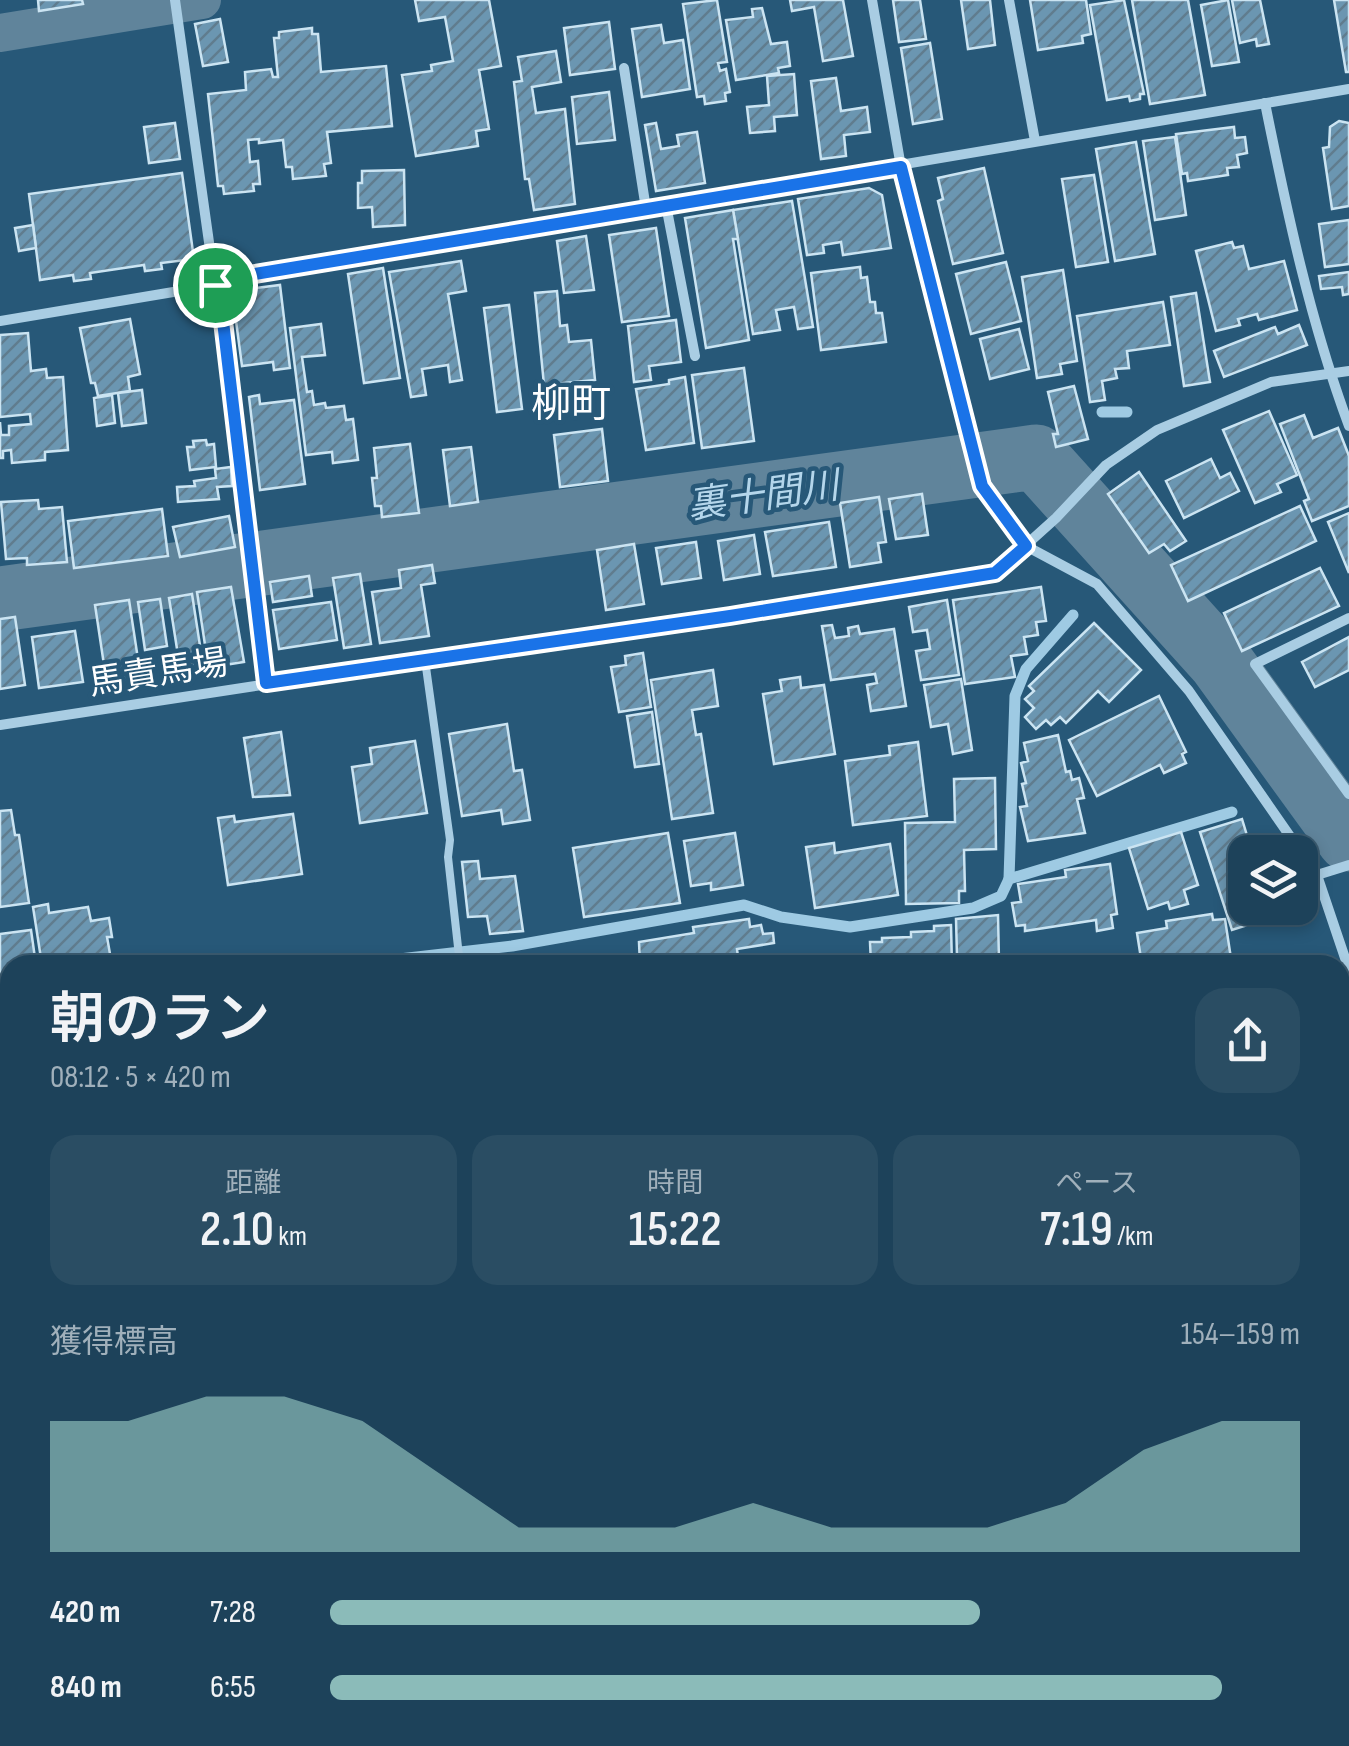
<!DOCTYPE html>
<html lang="ja">
<meta charset="utf-8">
<style>
body{margin:0;font-family:"Sofia Sans Condensed","Noto Sans JP",sans-serif;background:#2a4d63;color:#f1f3f6;height:100vh;display:flex;flex-direction:column;font-size:38px;white-space:nowrap}
*{box-sizing:border-box;margin:0}
p{font-size:32px;color:#a0b0bb}
.icon{flex:none;width:55px;height:55px;fill:none;stroke:currentColor;stroke-width:2;stroke-linecap:round;stroke-linejoin:round}
.map{position:relative;flex:1;overflow:hidden}
.details{position:absolute;left:0px;top:955px;width:1350px;height:792px;display:flex;flex-direction:column;background:#1d425a;border-radius:30px 30px 0 0;box-shadow:0 5px 15px #0003,0 0 0 2px #3b5b70}
.details>*{flex:none}
.controls{position:absolute;left:1228px;top:835px;display:grid;gap:20px}
.controls a{display:grid;place-items:center;width:90px;height:90px;border-radius:20px;background:#1d425a;box-shadow:0 5px 15px #0003,0 0 0 2px #3b5b70;font-size:50px}
.pin{position:absolute;display:grid;place-items:center;width:85px;height:85px;color:#fff;margin:-42px;border:5px solid #fff;border-radius:50%;box-shadow:0 2px 10px #0007}
.round{display:grid;place-items:center;flex:none;width:105px;height:105px;border-radius:30px;background:#2a4d63}
.head{display:flex;align-items:center;justify-content:space-between;height:170px;padding:0 50px}
h1{font-size:55px;font-weight:600;line-height:75px}
.figures{display:grid;grid-template-columns:repeat(3,1fr);gap:15px;height:170px;padding:10px 50px}
.figures div{display:grid;align-content:center;border-radius:25px;background:#2a4d63;text-align:center}
.figures b{font-size:50px;font-weight:600}
.figures small{font-size:28px;font-weight:400}
.figures p{font-size:28px}
.chart{height:280px;padding:20px 50px}
.chart p{display:flex;justify-content:space-between}
.chart svg{width:100%;height:180px;margin-top:10px;fill:#8bbbb9;opacity:.7}
ul{padding:0 50px;list-style:none;font-size:32px}
li{display:grid;grid-template-columns:160px 120px 1fr;align-items:center;height:75px}
li i{height:25px;border-radius:12px;background:#8bbbb9}
.map>svg:first-child{display:block}
.lines{fill:none;stroke-linecap:round;stroke-linejoin:round}
.stream{stroke:#9ecae3;stroke-width:11}
.canal{stroke:#60849b;stroke-width:38}
.river{stroke:#60849b;stroke-width:65}
.building{fill:url(#building-hatch);stroke:#cbe4f2;stroke-width:2.5}
.lane{stroke:#a9cde3;stroke-width:8}
.street{stroke:#a9cde3;stroke-width:10}
.highway{stroke:#fff;stroke-width:30}
.route-casing{stroke:#fff;stroke-width:20}
.route{stroke:#1a73e8;stroke-width:12}
.labels{text-anchor:middle;stroke-width:9;stroke-linejoin:round;paint-order:stroke}
.street-label{font-size:35px;fill:#fff;stroke:#275878}
.water-label{font-size:38px;font-style:italic;fill:#b4d6eb;stroke:#275878}
.quarter-label{font-size:40px;fill:#fff;stroke:#275878}
</style>
<div class="map">
<svg width="1349" height="1746" viewBox="0 0 1349 1746">
<defs>
<pattern id="building-hatch" width="6" height="6" patternUnits="userSpaceOnUse" patternTransform="scale(2.5)"><rect width="6" height="6" fill="#6b96b1"/><path d="M-1 1l2-2M0 6l6-6M5 7l2-2" fill="none" stroke="#607c8e"/></pattern>
</defs>
<rect width="100%" height="100%" fill="#275878"/>
<g class="lines">
<g class="stream">
<polyline points="1102,412 1127,412"/>
<polyline points="1036,457 1047,438"/>
<polyline points="1009,879 1015,696 1026,669 1073,615"/>
<polyline points="347,965 512,946 744,905 781,917 850,927 973,908 1001,896 1009,879 1232,812"/>
<polyline points="0,1030 10,1029"/>
<polyline points="1340,1315 1349,1313"/>
<polyline points="0,1437 10,1440"/>
<polyline points="81,1738 83,1746"/>
</g>
<polyline class="canal" points="0,33 202,0"/>
<polyline class="river" points="0,599 1036,457 1220,661 1349,839"/>
</g>
<g class="building">
<polygon points="38,0 82,0 83,4 39,11"/>
<polygon points="415,0 489,0 501,66 479,70 489,129 476,131 478,146 416,156 402,75 432,71 431,65 453,61 445,17 419,21"/>
<polygon points="717,0 727,62 718,63 720,71 726,69 730,92 725,93 726,101 705,104 704,96 697,97 683,4"/>
<polygon points="790,0 843,0 853,56 823,61 814,7 792,11"/>
<polygon points="893,0 920,0 926,39 899,42"/>
<polygon points="961,0 990,0 995,45 968,49"/>
<polygon points="1030,0 1086,0 1091,34 1082,36 1083,43 1038,50"/>
<polygon points="1124,0 1144,94 1140,94 1140,99 1130,101 1129,96 1107,100 1090,5"/>
<polygon points="1132,0 1188,0 1205,95 1150,104"/>
<polygon points="1228,0 1239,62 1212,66 1201,5"/>
<polygon points="1232,0 1260,0 1269,44 1257,46 1256,39 1240,43"/>
<polygon points="1334,0 1349,0 1349,72 1346,72"/>
<polygon points="762,8 771,44 787,42 790,66 778,68 779,73 736,80 726,20 753,17 752,9"/>
<polygon points="220,19 228,62 203,66 195,24"/>
<polygon points="609,22 615,69 570,75 564,28"/>
<polygon points="661,25 664,43 683,40 690,89 642,97 632,29"/>
<polygon points="312,28 312,34 318,34 321,72 386,66 392,126 327,132 331,163 324,164 326,176 293,179 292,167 286,167 283,140 259,143 259,139 248,140 250,162 258,161 260,184 253,184 254,191 224,194 223,186 218,186 208,94 246,90 245,72 271,69 273,77 278,77 274,38 279,38 279,32"/>
<polygon points="930,43 942,119 913,124 901,48"/>
<polygon points="556,51 561,82 532,87 536,113 565,109 575,204 534,210 529,179 525,179 514,82 522,81 518,57"/>
<polygon points="794,74 797,115 774,117 775,131 750,133 747,107 769,105 767,76"/>
<polygon points="836,78 841,111 867,107 870,132 844,135 846,156 821,159 811,81"/>
<polygon points="609,92 615,140 577,144 572,97"/>
<polygon points="1339,121 1349,123 1349,206 1332,209 1323,148 1329,147 1330,127"/>
<polygon points="175,123 180,159 149,163 144,127"/>
<polygon points="656,123 661,149 679,146 677,135 697,132 705,183 656,191 645,125"/>
<polygon points="1234,127 1235,138 1245,137 1247,153 1237,155 1239,167 1227,168 1228,175 1188,181 1187,173 1182,174 1176,134"/>
<polygon points="1175,137 1186,215 1155,220 1143,141"/>
<polygon points="1136,142 1155,254 1115,261 1096,149"/>
<polygon points="984,168 1003,253 953,264 938,201 943,199 938,178"/>
<polygon points="404,170 405,225 373,227 372,207 358,208 358,183 362,183 362,171"/>
<polygon points="182,173 194,259 161,263 162,269 145,271 144,265 90,273 91,279 74,281 73,275 40,280 29,194"/>
<polygon points="1094,175 1108,262 1076,267 1062,179"/>
<polygon points="869,188 882,195 891,248 843,255 841,242 823,245 824,253 807,255 798,199"/>
<polygon points="792,201 813,327 798,329 794,307 776,310 780,330 753,334 733,210"/>
<polygon points="733,210 738,239 733,239 749,340 706,348 685,218"/>
<polygon points="1349,220 1349,264 1325,267 1319,224"/>
<polygon points="33,225 36,248 19,251 15,228"/>
<polygon points="656,228 669,316 622,322 609,235"/>
<polygon points="586,236 594,290 564,293 557,241"/>
<polygon points="1232,242 1234,248 1243,246 1249,269 1284,261 1297,310 1259,320 1257,314 1238,319 1240,325 1216,331 1196,251"/>
<polygon points="461,261 466,291 448,294 462,380 450,382 448,365 422,369 426,395 411,397 389,272"/>
<polygon points="1006,262 1021,321 971,334 956,274"/>
<polygon points="860,267 861,278 867,277 870,302 875,302 876,313 882,313 886,342 821,350 811,273"/>
<polygon points="383,268 400,378 364,383 348,274"/>
<polygon points="1063,270 1077,361 1060,364 1062,374 1037,378 1022,277"/>
<polygon points="1349,272 1349,294 1343,295 1342,287 1321,289 1319,276"/>
<polygon points="280,285 290,368 274,370 273,362 242,366 232,291"/>
<polygon points="557,291 560,326 567,325 569,342 591,340 595,380 544,385 535,293"/>
<polygon points="1196,293 1210,382 1184,386 1171,297"/>
<polygon points="1163,302 1170,345 1127,351 1129,368 1115,369 1117,378 1102,381 1105,400 1090,402 1077,316"/>
<polygon points="509,305 522,409 497,412 484,308"/>
<polygon points="130,319 140,374 128,377 130,391 98,396 95,383 91,383 80,328"/>
<polygon points="676,320 681,362 649,366 651,380 634,382 628,326"/>
<polygon points="321,324 325,355 302,357 307,392 312,391 314,405 325,403 326,408 344,406 346,420 353,419 358,460 333,463 332,452 306,455 290,328"/>
<polygon points="1299,325 1307,345 1224,377 1214,351 1275,327 1278,334"/>
<polygon points="1019,329 1029,369 990,379 980,339"/>
<polygon points="28,333 31,371 46,369 47,378 63,377 68,450 45,452 45,460 12,463 11,450 3,451 3,458 0,458 0,422 1,435 9,435 9,426 31,424 30,414 0,417 0,335"/>
<polygon points="744,368 754,441 702,448 692,375"/>
<polygon points="685,377 694,443 646,450 636,389 669,384 669,380"/>
<polygon points="1074,386 1088,439 1056,447 1053,434 1058,434 1048,392"/>
<polygon points="142,390 146,423 122,426 118,393"/>
<polygon points="112,395 115,423 97,426 94,398"/>
<polygon points="259,395 260,404 294,400 305,484 260,490 249,397"/>
<polygon points="1269,411 1297,475 1277,484 1281,492 1255,503 1223,430"/>
<polygon points="1304,415 1313,438 1338,428 1349,456 1349,506 1312,521 1304,501 1309,499 1280,424"/>
<polygon points="602,429 608,481 560,487 554,435"/>
<polygon points="206,440 207,445 214,444 216,467 190,470 187,447 194,447 193,441"/>
<polygon points="410,444 419,513 382,517 381,506 375,506 372,478 377,478 374,448"/>
<polygon points="471,447 478,502 450,506 443,450"/>
<polygon points="1211,459 1220,478 1230,473 1239,491 1184,518 1166,481"/>
<polygon points="231,467 232,486 217,487 219,499 178,502 177,487 195,486 194,481 216,478 215,469"/>
<polygon points="1139,472 1186,541 1170,551 1164,544 1149,553 1108,494"/>
<polygon points="922,494 928,535 896,539 889,499"/>
<polygon points="879,497 886,542 878,543 881,562 850,567 840,503"/>
<polygon points="38,500 39,509 62,507 67,562 27,565 27,558 6,559 1,502"/>
<polygon points="1300,506 1316,541 1188,601 1171,565"/>
<polygon points="162,509 168,556 74,568 68,521"/>
<polygon points="1349,513 1349,573 1328,522"/>
<polygon points="229,516 235,547 180,557 173,527"/>
<polygon points="829,522 836,567 773,576 765,532"/>
<polygon points="754,535 760,574 724,580 718,541"/>
<polygon points="696,542 701,578 662,584 656,548"/>
<polygon points="634,544 644,604 606,610 597,550"/>
<polygon points="432,565 435,583 421,585 429,636 380,643 372,592 401,588 399,570"/>
<polygon points="1320,568 1339,606 1242,651 1224,613"/>
<polygon points="360,574 371,644 344,648 333,578"/>
<polygon points="309,576 312,596 273,602 270,582"/>
<polygon points="231,587 244,662 218,666 215,644 205,645 197,592"/>
<polygon points="1041,587 1046,621 1036,622 1038,635 1024,637 1027,654 1011,656 1015,677 965,684 953,600"/>
<polygon points="192,594 203,665 180,668 169,598"/>
<polygon points="160,599 167,646 145,650 138,602"/>
<polygon points="129,600 141,679 107,685 95,605"/>
<polygon points="947,600 959,675 921,680 916,651 930,649 927,630 913,632 909,607"/>
<polygon points="331,602 337,640 279,649 273,610"/>
<polygon points="15,617 25,685 0,689 0,619"/>
<polygon points="1094,623 1141,670 1109,702 1098,691 1066,723 1060,717 1051,725 1046,720 1036,729 1025,717 1034,708 1025,699 1034,691 1029,686"/>
<polygon points="832,625 835,638 849,636 848,628 858,626 860,634 894,629 906,706 871,711 867,685 877,683 875,674 831,680 822,626"/>
<polygon points="75,631 83,682 39,688 32,637"/>
<polygon points="1349,637 1349,670 1315,687 1302,662"/>
<polygon points="643,653 651,707 619,712 611,667 626,665 625,656"/>
<polygon points="713,670 718,706 692,710 696,735 701,734 713,813 672,819 651,680"/>
<polygon points="800,677 801,688 824,685 835,754 774,764 763,694 782,691 780,680"/>
<polygon points="961,679 972,750 953,754 948,724 931,727 924,685"/>
<polygon points="1159,696 1186,752 1182,754 1186,763 1164,773 1160,765 1097,796 1069,740"/>
<polygon points="652,712 659,764 635,767 627,716"/>
<polygon points="507,724 514,771 522,770 530,820 503,824 501,810 462,816 449,734"/>
<polygon points="281,732 290,795 253,797 244,738"/>
<polygon points="1058,735 1066,772 1070,771 1072,780 1079,778 1084,798 1077,799 1085,833 1028,841 1020,807 1027,806 1022,784 1026,783 1021,763 1028,761 1024,743"/>
<polygon points="415,741 427,813 360,823 352,767 372,764 370,748"/>
<polygon points="918,742 927,816 853,825 845,761 890,755 889,746"/>
<polygon points="995,778 996,849 964,850 965,891 959,891 959,903 906,904 905,823 955,822 954,779"/>
<polygon points="11,810 15,835 19,835 29,903 0,907 0,811"/>
<polygon points="293,814 302,874 228,885 218,818 234,816 235,822"/>
<polygon points="1242,819 1252,852 1245,852 1245,908 1280,908 1282,914 1232,930 1200,832"/>
<polygon points="1181,832 1198,885 1184,890 1188,904 1170,909 1168,902 1148,909 1129,848"/>
<polygon points="668,833 680,903 584,917 573,848"/>
<polygon points="735,833 743,885 711,890 711,883 691,886 684,841"/>
<polygon points="834,843 835,853 890,844 898,895 815,908 806,847"/>
<polygon points="478,861 480,879 515,876 523,931 490,934 487,916 468,917 462,862"/>
<polygon points="1110,864 1117,914 1111,915 1113,928 1097,931 1096,920 1025,931 1025,925 1016,926 1012,903 1021,902 1018,884 1066,877 1065,870"/>
<polygon points="48,904 49,913 88,907 91,921 109,918 112,937 107,937 112,965 42,965 33,907"/>
<polygon points="1212,914 1213,920 1225,919 1232,965 1142,965 1137,933 1167,928 1166,921"/>
<polygon points="998,915 999,961 990,962 990,956 957,957 956,919"/>
<polygon points="749,919 750,927 761,925 763,934 773,933 774,943 737,949 739,965 640,965 639,942 694,933 693,927"/>
<polygon points="951,925 952,965 871,965 870,942 882,942 882,938 911,937 911,932 934,931 934,926"/>
<polygon points="31,930 36,965 10,965 9,1003 7,989 0,990 0,934"/>
<polygon points="1349,1071 1349,1145 1341,1147 1340,1072"/>
<polygon points="1343,1231 1345,1239 1349,1238 1349,1295 1340,1297 1340,1232"/>
<polygon points="10,1336 10,1418 0,1420 0,1338"/>
<polygon points="10,1454 10,1468 7,1469 10,1528 0,1529 0,1455"/>
<polygon points="1349,1691 1349,1744 1323,1746 1322,1738 1340,1738 1340,1692"/>
<polygon points="1078,1738 1198,1738 1199,1746 1080,1746"/>
</g>
<g class="lines">
<polyline class="lane" points="425,660 450,840 448,857 460,965"/>
<g class="street">
<polyline points="175,0 215,285 222,313 247,499 252,586 265,683"/>
<polyline points="872,0 901,167 982,486 1026,546 1097,584 1189,691 1317,875 1349,970"/>
<polyline points="1009,0 1035,141"/>
<polyline points="624,68 646,209"/>
<path d="M1265,103C1287,212 1310,321 1349,426"/>
<polyline points="666,205 695,356"/>
<polyline points="0,321 215,285 225,279 1349,89"/>
<polyline points="1349,618 1255,664 1349,794"/>
<polyline points="0,725 995,573 1056,518 1106,465 1157,430 1271,382 1349,371"/>
<polyline points="1317,875 1349,865"/>
<polyline points="1340,1058 1349,1057"/>
<polyline points="0,1292 10,1290"/>
</g>
<g class="highway">
<polyline points="1340,1584 1349,1582"/>
<polyline points="414,1746 459,1738"/>
</g>
</g>
<g class="lines">
<defs>
<polygon id="route" points="901,167 982,486 1026,546 995,573 730,616 266,683 222,313 215,285 225,279"/>
</defs>
<use href="#route" class="route-casing"/>
<use href="#route" class="route"/>
</g>
<g class="labels">
<g class="street-label">
<text transform="translate(158 672) rotate(-9)" y="12">馬責馬場</text>
</g>
<g class="water-label">
<text transform="translate(763 495) rotate(-8)" y="13">裏十間川</text>
</g>
<g class="quarter-label">
<text x="571" y="417">柳町</text>
</g>
</g>
</svg>
<div class="controls">
<a><svg class="icon" aria-label="layers" viewBox="0 0 24 24"><path d="M12 4l9 5-9 5-9-5zM3 14l9 5 9-5"/></svg></a>
</div>
<div class="pin" style="left:215px;top:285px;background:#1e9e55"><svg class="icon" aria-label="arrive" viewBox="0 0 24 24"><path d="M6 21V4h12l-3 4 3 4H6"/></svg></div>
<section class="details">
<div class="head"><div><h1>朝のラン</h1><p>08:12 · 5 × 420 m</p></div><a class="round"><svg class="icon" aria-label="share" viewBox="0 0 24 24"><path d="M12 15V3M7 8l5-5 5 5M5 13v7h14v-7"/></svg></a></div>
<div class="figures">
<div><p>距離</p><b>2.10<small> km</small></b></div>
<div><p>時間</p><b>15:22</b></div>
<div><p>ペース</p><b>7:19<small> /km</small></b></div>
</div>
<div class="chart"><p><span>獲得標高</span>154–159 m</p>
<svg viewBox="0 0 160 44" preserveAspectRatio="none"><path d="M0 44V12L10 12L20 6L30 6L40 12L50 25L60 38L70 38L80 38L90 32L100 38L110 38L120 38L130 32L140 19L150 12L160 12V44z"/></svg>
</div>
<ul>
<li><b>420 m</b>7:28<i style="width:67%"></i></li>
<li><b>840 m</b>6:55<i style="width:92%"></i></li>
</ul>
</section>
</div>
